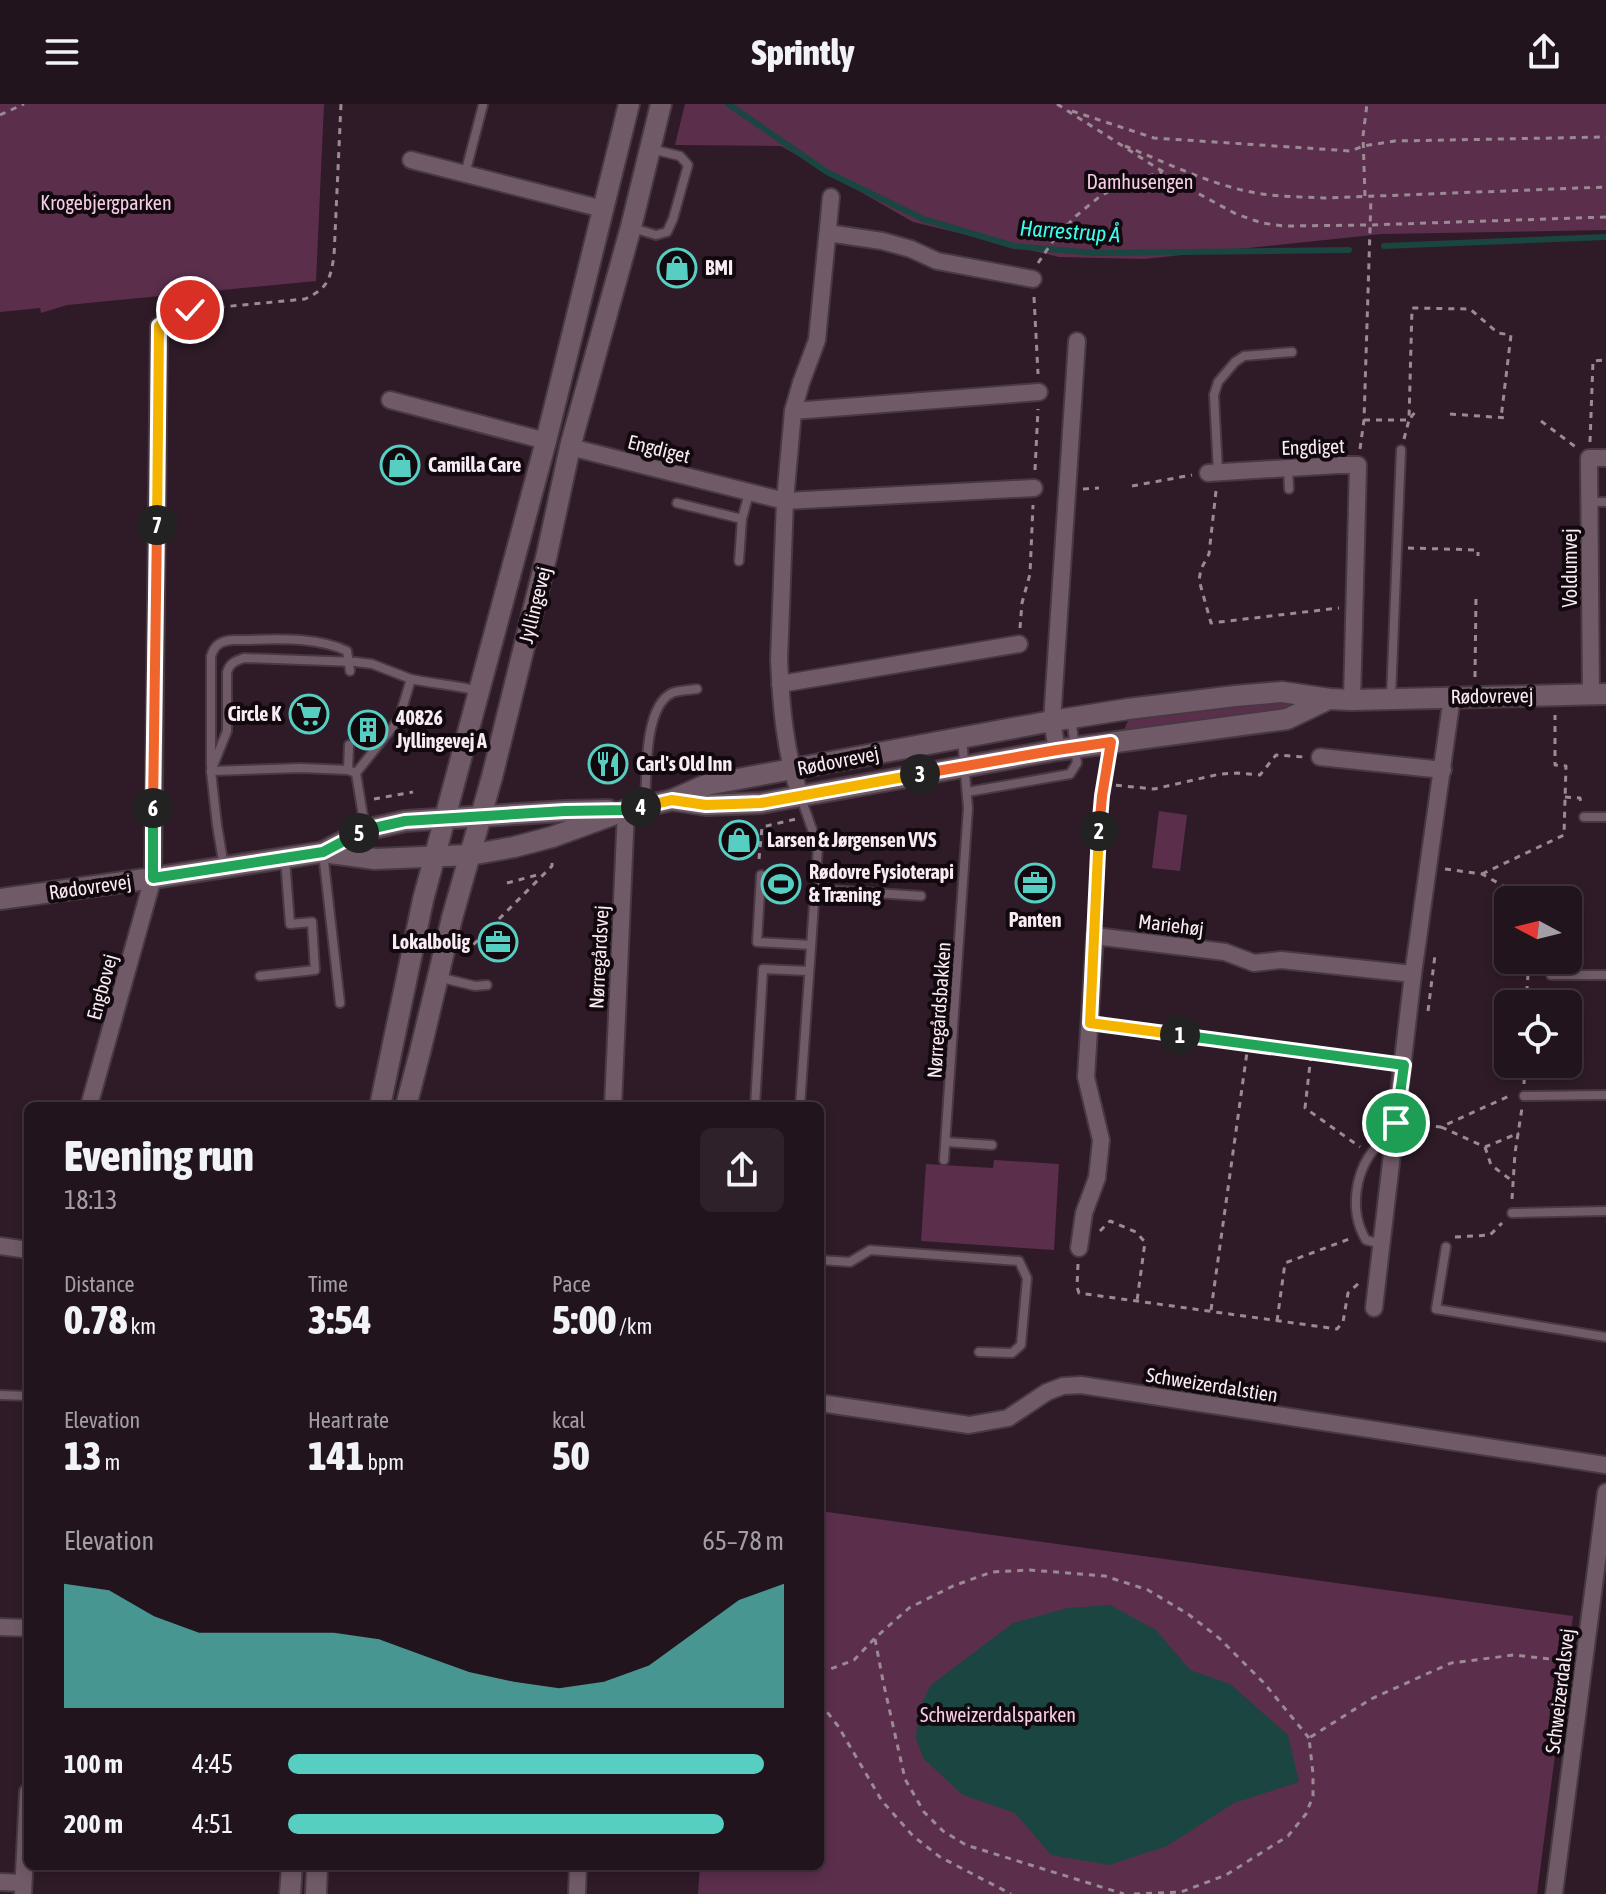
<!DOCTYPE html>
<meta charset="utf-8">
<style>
body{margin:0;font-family:"Asap Condensed",sans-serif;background:#2e212a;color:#f1f3f6;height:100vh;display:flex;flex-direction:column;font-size:30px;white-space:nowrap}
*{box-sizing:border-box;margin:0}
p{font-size:26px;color:#a29ea4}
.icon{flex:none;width:44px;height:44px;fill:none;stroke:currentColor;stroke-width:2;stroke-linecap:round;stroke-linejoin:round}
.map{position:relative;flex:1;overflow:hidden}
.details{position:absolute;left:24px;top:998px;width:800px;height:768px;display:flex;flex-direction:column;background:#22141d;border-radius:12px;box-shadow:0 4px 12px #0003,0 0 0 2px #3f333b}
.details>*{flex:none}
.needle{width:52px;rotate:277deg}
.controls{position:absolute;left:1494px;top:782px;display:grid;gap:16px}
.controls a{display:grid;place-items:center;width:88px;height:88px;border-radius:12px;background:#22141d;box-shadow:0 4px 12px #0003,0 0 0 2px #3f333b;font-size:40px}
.pin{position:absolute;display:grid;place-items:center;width:68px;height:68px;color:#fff;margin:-34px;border:4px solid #fff;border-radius:50%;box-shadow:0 2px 8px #0007}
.km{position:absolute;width:40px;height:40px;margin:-20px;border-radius:50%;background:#222;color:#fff;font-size:22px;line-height:40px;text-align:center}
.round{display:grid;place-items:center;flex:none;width:84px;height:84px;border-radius:12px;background:#2e212a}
.overview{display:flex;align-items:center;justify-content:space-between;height:136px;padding:0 40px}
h1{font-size:44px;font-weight:800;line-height:60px}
.stats{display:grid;grid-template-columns:repeat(3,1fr);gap:12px;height:136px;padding:8px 40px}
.stats div{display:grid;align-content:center}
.stats b{font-size:40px;font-weight:800}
.stats small{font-size:22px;font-weight:400}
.stats p{font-size:22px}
.chart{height:224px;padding:16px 40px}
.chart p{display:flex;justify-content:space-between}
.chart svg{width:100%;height:144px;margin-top:8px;fill:#57cec2;opacity:.7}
ul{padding:0 40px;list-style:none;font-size:26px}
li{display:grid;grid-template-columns:128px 96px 1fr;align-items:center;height:60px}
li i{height:20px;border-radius:10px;background:#57cec2}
header{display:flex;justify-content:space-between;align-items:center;height:104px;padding:0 40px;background:#22141d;font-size:36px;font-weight:800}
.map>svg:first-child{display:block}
.green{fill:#5b2f4c}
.water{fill:#1a4540}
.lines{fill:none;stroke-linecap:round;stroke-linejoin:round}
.stream{stroke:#1a4540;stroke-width:6}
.service-casing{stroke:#473842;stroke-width:12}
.minor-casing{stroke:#473842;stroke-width:20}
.tertiary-casing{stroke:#473842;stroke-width:24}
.path{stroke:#9a8a93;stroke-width:3;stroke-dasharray:6 6;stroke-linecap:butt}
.service{stroke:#715a68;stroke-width:8}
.minor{stroke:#715a68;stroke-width:16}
.tertiary{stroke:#715a68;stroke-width:20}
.split-1-casing{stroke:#fff;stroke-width:16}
.split-2-casing{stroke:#fff;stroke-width:16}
.split-3-casing{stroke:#fff;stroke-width:16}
.split-4-casing{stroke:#fff;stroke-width:16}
.split-5-casing{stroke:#fff;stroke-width:16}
.split-6-casing{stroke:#fff;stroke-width:16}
.split-7-casing{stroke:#fff;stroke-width:16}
.split-8-casing{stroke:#fff;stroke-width:16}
.split-1{stroke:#22a559;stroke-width:10}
.split-2{stroke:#f5b400;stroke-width:10}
.split-3{stroke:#f0652b;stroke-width:10}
.split-4{stroke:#f5b400;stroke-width:10}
.split-5{stroke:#22a559;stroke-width:10}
.split-6{stroke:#22a559;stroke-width:10}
.split-7{stroke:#f0652b;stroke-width:10}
.split-8{stroke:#f5b400;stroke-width:10}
.labels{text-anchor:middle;stroke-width:8;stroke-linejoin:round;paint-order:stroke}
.park-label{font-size:20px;fill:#f8cde7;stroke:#11090e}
.poi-label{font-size:20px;font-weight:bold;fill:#f9ebf3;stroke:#11090e;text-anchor:start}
.street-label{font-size:20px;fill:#f9ebf3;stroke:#11090e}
.water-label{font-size:22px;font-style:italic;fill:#39ffef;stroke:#11090e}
</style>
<header><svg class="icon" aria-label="menu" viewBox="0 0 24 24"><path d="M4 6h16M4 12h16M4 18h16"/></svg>Sprintly<svg class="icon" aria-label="share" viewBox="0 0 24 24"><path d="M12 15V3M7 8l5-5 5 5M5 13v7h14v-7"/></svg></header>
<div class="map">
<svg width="1606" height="1790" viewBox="0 0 1606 1790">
<rect width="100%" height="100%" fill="#2e1b27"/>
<g class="green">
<polygon points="0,0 324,0 316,177 67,201 41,209 40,204 0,208"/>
<polygon points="685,0 1606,0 1606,126 1382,130 1144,155 1059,153 913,118 781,42 675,41"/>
<polygon points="1302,595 1303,604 1123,628 1131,610"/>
<polygon points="1159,707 1187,711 1180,767 1152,764"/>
<polygon points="994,1056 1059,1060 1054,1146 921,1137 926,1060 993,1064"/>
<polygon points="820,1407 1573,1512 1537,1790 698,1790 700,1762 820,1762"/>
</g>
<polygon class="water" points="1110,1501 1156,1526 1190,1566 1230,1580 1288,1631 1299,1678 1234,1699 1167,1742 1109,1761 1051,1751 1015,1709 963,1691 924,1655 916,1635 918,1607 931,1581 1013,1519 1068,1504"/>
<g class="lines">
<g class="stream">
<polyline points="728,0 827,68 923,115 1014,142 1095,149 1349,146"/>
<polyline points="1384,142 1606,133"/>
</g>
<defs>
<g id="service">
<polyline points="465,70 483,1"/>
<polyline points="633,124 656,131 667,128 673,115 688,61 680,52 651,45"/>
<polyline points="1288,363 1289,385"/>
<polyline points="1218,368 1214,291 1218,278 1235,258 1244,252 1292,248"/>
<polyline points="1590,398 1606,398"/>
<polyline points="677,399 742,415"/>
<polyline points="739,457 742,415 749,389"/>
<polyline points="1391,593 1401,346"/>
<path d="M211,662V552C215,540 221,537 233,536C270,536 314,531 347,547L350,567"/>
<polyline points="348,666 349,641"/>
<path d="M211,667L227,627V568C230,559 235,557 244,554L356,558L372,560L411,575"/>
<polyline points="967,688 1070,670 1077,659 1071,614"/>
<path d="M645,701C647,673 643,603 672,589C679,586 690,586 697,585"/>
<polyline points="1584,713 1606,713"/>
<path d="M365,724L356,669L399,615L411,575C434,580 456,581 478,587"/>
<polyline points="323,749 340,899"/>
<polyline points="224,763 217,721 211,667 301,664 348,666 356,669"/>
<polyline points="761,771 757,838 811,841"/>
<polyline points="815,785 921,792"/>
<polyline points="1551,871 1606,871"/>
<polyline points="260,872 315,866 312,818 290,820 285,755"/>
<polyline points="438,873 475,882 487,881"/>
<polyline points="1524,992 1606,991"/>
<polyline points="755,1002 763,865 809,867"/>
<polyline points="800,1002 818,742 801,694"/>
<polyline points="946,1038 992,1041"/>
<polyline points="944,1056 968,704 962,634"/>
<polyline points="1512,1109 1606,1107"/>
<path d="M1382,1140L1366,1136C1348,1106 1355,1063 1380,1039L1393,1040"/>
<polyline points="1446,1143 1436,1205 1606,1233"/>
<polyline points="820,1156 850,1158 870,1146 1019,1157 1027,1174 1021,1241 1012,1249 979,1248"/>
<polyline points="0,1291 28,1292"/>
</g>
<g id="minor">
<polyline points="411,56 603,105"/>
<polyline points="828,129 882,137 911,145 937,157 1033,175"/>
<polyline points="390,296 546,337"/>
<polyline points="793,307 1039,288"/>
<polyline points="570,343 785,397 1034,384"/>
<polyline points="1208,369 1338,361 1358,361 1352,596"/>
<polyline points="780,580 1019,540"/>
<polyline points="1591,591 1589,354 1606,354"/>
<polyline points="1057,646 1052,617 1077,237"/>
<polyline points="1320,653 1443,666"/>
<path d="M800,691C785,649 781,601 779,556L785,397L793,307L801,279L817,236L831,93"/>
<polyline points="89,1002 153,774 159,222"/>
<polyline points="613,1002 626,706"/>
<polyline points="0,1142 28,1146"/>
<polyline points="1079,1144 1084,1109 1097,1074 1101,1036 1086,973 1095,832 1225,848 1254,859 1281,856 1413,870"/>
<polyline points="1374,1204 1413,870 1452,593"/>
<polyline points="820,1299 969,1321 1008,1314 1047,1288 1063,1282 1081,1281 1606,1361"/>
<polyline points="0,1523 28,1524"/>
<polyline points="0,1778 23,1779"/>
<polyline points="23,1790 28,1688"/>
<polyline points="577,1790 578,1762"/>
<polyline points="1554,1790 1606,1388"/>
</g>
<g id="tertiary">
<polyline points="672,696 706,701 761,699 1057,646 1287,615 1329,595"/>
<polyline points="323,748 365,726 405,717 565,707 608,706"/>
<polyline points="0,795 153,774 323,748 375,755 470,751 514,743 552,733 626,706 672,696 706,681 1052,617 1128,605 1235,592 1282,588 1330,595 1352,596 1606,590"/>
<polyline points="380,1002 423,796 546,337 629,0"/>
<polyline points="406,1002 420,948 452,814 492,673 547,450 570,343 631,123 661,0"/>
<polyline points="290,1790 292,1762"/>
<polyline points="316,1790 317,1762"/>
</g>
</defs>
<use href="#service" class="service-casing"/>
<use href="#minor" class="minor-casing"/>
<use href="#tertiary" class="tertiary-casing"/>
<g class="path">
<polyline points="1057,0 1190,85 1236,110 1262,119 1284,122 1369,121 1606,113"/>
<polyline points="1072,7 1154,34 1351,47 1363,42 1395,37 1606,33"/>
<polyline points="0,11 24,0"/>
<path d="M1125,42C1167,59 1211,81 1256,89C1280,93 1303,93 1326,94L1606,83"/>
<polyline points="1365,92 1363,32 1367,0"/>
<polyline points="1038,159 1055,134 1076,112 1099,93 1124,79 1162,68"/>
<polyline points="1034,193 1038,270"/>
<path d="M172,213L190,206L305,195C328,184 330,176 334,152L341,0"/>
<polyline points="1450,310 1508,314"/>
<polyline points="1364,316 1409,316 1415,308"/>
<polyline points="1541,317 1577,344"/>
<polyline points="1404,335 1409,316 1412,204 1470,205 1498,229 1511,231 1501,314"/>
<polyline points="1590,338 1593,257 1606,256"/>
<polyline points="1360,345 1364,316 1371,93"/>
<polyline points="1035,366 1038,305"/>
<polyline points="1132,382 1192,371"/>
<polyline points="1083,385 1099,384"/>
<polyline points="1216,387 1209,450 1201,465 1199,476 1211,519 1339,504"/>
<polyline points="1408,444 1478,446 1478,452"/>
<polyline points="1020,524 1022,499 1030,470 1033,401"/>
<polyline points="1475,573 1476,492"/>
<polyline points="1104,680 1154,685 1220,670 1237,669 1260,671 1276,651 1304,653"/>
<polyline points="1565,693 1580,694 1581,699"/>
<polyline points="374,695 413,688"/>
<polyline points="759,755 762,723 796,715"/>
<polyline points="1445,765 1482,770 1514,788 1532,791 1537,793 1537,796"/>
<polyline points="1482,770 1564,731 1566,662 1555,661 1555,611"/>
<polyline points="507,779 541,770"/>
<path d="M1096,816C1096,764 1099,712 1108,660"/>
<polyline points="465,849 552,762 552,753"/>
<polyline points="1526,900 1529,856"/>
<polyline points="1428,907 1435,851"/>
<polyline points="1106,921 1384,959"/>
<polyline points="1311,951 1305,1004 1360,1043"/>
<polyline points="1524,980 1525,960"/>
<polyline points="1412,1020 1441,1023 1509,992"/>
<polyline points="1441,1023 1485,1043 1519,1029"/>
<polyline points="1485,1043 1491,1061 1511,1076"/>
<polyline points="1512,1095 1515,1049 1522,1004"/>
<polyline points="1100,1127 1110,1117 1136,1128 1145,1138 1137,1197"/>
<polyline points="1455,1133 1490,1131 1502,1119"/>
<polyline points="1078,1160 1077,1183 1079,1189 1337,1225 1343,1218 1348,1189 1359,1179"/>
<polyline points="1211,1206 1248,941"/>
<polyline points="1277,1217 1285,1159 1352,1134"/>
<polyline points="875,1535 883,1577 905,1675 924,1708 943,1727 966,1741 1124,1790"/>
<polyline points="820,1569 854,1556 875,1534 909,1504 953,1482 992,1468 1030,1466 1105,1472 1148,1486 1188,1510 1219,1534 1264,1579 1309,1634"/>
<polyline points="820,1599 838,1622 882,1697 913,1732 940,1753 1011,1790"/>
<polyline points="1134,1790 1181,1788 1226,1771 1288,1732 1306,1710 1313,1692 1313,1670 1309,1634 1371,1595 1451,1559 1514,1551 1568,1557"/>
</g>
<use href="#service" class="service"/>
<use href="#minor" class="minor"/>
<use href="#tertiary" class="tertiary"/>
</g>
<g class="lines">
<defs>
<polyline id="split-1" points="1180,931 1404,961 1396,1019"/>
<polyline id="split-2" points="1099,727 1090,919 1180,931"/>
<polyline id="split-3" points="920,670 1057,646 1111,638 1102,692 1099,727"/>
<polyline id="split-4" points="641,703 672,696 706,701 761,699 920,670"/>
<polyline id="split-5" points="359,729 365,726 405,717 565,707 626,706 641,703"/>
<polyline id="split-6" points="153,704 153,774 323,748 359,729"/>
<polyline id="split-7" points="153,704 157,421"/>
<polyline id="split-8" points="157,421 159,222 174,211 190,206"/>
</defs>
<use href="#split-1" class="split-1-casing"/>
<use href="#split-2" class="split-2-casing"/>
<use href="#split-3" class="split-3-casing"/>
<use href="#split-4" class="split-4-casing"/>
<use href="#split-5" class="split-5-casing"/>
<use href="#split-6" class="split-6-casing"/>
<use href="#split-7" class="split-7-casing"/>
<use href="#split-8" class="split-8-casing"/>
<use href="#split-1" class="split-1"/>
<use href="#split-2" class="split-2"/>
<use href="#split-3" class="split-3"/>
<use href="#split-4" class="split-4"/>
<use href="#split-5" class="split-5"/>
<use href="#split-6" class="split-6"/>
<use href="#split-7" class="split-7"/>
<use href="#split-8" class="split-8"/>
</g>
<defs>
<symbol id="shop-ring" viewBox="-11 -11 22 22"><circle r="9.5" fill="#11090e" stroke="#57cec2" stroke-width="1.5"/><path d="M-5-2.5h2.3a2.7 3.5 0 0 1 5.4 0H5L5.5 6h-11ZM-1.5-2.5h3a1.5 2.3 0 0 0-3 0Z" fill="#57cec2"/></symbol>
<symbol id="supermarket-ring" viewBox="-11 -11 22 22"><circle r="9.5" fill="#11090e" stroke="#57cec2" stroke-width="1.5"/><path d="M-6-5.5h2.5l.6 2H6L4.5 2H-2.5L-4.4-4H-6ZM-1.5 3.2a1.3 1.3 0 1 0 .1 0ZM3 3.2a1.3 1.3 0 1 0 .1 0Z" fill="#57cec2"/></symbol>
<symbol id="building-ring" viewBox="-11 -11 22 22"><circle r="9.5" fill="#11090e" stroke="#57cec2" stroke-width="1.5"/><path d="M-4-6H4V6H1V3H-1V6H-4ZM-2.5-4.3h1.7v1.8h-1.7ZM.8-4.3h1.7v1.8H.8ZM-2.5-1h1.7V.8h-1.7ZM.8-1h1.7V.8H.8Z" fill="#57cec2"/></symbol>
<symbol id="restaurant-ring" viewBox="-11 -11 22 22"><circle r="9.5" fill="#11090e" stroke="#57cec2" stroke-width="1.5"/><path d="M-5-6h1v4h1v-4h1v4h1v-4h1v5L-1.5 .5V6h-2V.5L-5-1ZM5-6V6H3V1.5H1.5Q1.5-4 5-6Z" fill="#57cec2"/></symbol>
<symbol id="office-ring" viewBox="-11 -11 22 22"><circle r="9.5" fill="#11090e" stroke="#57cec2" stroke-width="1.5"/><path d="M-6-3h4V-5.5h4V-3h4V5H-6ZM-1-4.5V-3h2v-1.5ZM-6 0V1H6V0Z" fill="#57cec2"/></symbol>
<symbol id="stadium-ring" viewBox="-11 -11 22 22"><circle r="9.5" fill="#11090e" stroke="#57cec2" stroke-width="1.5"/><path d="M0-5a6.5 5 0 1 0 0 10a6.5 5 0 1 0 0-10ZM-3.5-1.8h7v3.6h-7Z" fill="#57cec2"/></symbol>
</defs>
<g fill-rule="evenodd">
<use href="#shop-ring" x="655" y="142" width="44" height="44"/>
<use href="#shop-ring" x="378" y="339" width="44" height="44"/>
<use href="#supermarket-ring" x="287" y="588" width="44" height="44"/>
<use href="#building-ring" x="346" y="604" width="44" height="44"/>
<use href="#restaurant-ring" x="586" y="638" width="44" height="44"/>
<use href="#shop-ring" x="717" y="714" width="44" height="44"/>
<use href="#office-ring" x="1013" y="757" width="44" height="44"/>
<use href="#stadium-ring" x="759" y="758" width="44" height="44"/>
<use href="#office-ring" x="476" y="816" width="44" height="44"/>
</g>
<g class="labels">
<g class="park-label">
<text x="1140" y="85">Damhusengen</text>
<text x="106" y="106">Krogebjergparken</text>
<text x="998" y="1618">Schweizerdalsparken</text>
</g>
<g class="poi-label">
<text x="705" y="171">BMI</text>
<text x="428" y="368">Camilla Care</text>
<text x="281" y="617" text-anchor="end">Circle K</text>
<text x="396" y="621">40826<tspan x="396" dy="23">Jyllingevej A</tspan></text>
<text x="636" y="667">Carl's Old Inn</text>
<text x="767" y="743">Larsen &amp; Jørgensen VVS</text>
<text x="809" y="775">Rødovre Fysioterapi<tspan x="809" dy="23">&amp; Træning</tspan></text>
<text x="1035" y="823" text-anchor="middle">Panten</text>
<text x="470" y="845" text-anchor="end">Lokalbolig</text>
</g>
<g class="street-label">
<text transform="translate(1313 343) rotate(-2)" y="7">Engdiget</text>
<text transform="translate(659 345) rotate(14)" y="7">Engdiget</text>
<text transform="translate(1570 464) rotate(-90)" y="7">Voldumvej</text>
<text transform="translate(535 501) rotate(-76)" y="7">Jyllingevej</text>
<text transform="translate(1492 592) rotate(-1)" y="7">Rødovrevej</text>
<text transform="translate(838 657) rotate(-11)" y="7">Rødovrevej</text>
<text transform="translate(90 783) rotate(-8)" y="7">Rødovrevej</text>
<text transform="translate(1171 821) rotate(7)" y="7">Mariehøj</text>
<text transform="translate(599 853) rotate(-87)" y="7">Nørregårdsvej</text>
<text transform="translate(102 883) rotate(-75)" y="7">Engbovej</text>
<text transform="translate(939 906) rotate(-86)" y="7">Nørregårdsbakken</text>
<text transform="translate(1212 1281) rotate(9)" y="7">Schweizerdalstien</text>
<text transform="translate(1560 1587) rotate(-83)" y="7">Schweizerdalsvej</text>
</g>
<g class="water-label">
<text transform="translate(1070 127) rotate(4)" y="8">Harrestrup Å</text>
</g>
</g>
</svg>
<div class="controls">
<a><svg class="needle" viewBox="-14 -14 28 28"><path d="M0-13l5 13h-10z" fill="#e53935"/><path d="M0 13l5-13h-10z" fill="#a29ea4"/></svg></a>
<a><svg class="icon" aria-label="locate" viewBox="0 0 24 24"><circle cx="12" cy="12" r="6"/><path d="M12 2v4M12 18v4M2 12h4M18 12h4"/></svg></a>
</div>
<div class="pin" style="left:1396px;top:1019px;background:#1e9e55"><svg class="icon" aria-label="arrive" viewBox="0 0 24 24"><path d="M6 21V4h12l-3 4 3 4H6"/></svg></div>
<div class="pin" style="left:190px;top:206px;background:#d93025"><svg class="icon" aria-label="check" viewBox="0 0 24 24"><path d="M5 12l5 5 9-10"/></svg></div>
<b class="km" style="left:1180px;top:931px">1</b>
<b class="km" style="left:1099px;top:727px">2</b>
<b class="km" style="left:920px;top:670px">3</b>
<b class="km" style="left:641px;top:703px">4</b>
<b class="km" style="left:359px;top:729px">5</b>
<b class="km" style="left:153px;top:704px">6</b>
<b class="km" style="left:157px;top:421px">7</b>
<section class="details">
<div class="overview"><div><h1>Evening run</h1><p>18:13</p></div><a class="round"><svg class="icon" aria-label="share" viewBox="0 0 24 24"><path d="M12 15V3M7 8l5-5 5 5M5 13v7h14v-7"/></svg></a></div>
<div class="stats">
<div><p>Distance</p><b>0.78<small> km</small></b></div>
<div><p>Time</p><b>3:54</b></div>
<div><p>Pace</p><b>5:00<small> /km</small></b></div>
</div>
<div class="stats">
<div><p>Elevation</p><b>13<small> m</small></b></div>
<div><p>Heart rate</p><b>141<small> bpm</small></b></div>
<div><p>kcal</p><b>50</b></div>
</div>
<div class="chart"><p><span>Elevation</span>65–78 m</p>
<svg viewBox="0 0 160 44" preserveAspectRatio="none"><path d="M0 44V6L10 8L20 16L30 21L40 21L50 21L60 21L70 23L80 28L90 33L100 36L110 38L120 36L130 31L140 21L150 11L160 6V44z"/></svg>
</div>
<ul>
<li><b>100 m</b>4:45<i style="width:96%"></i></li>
<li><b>200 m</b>4:51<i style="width:88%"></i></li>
</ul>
</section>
</div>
